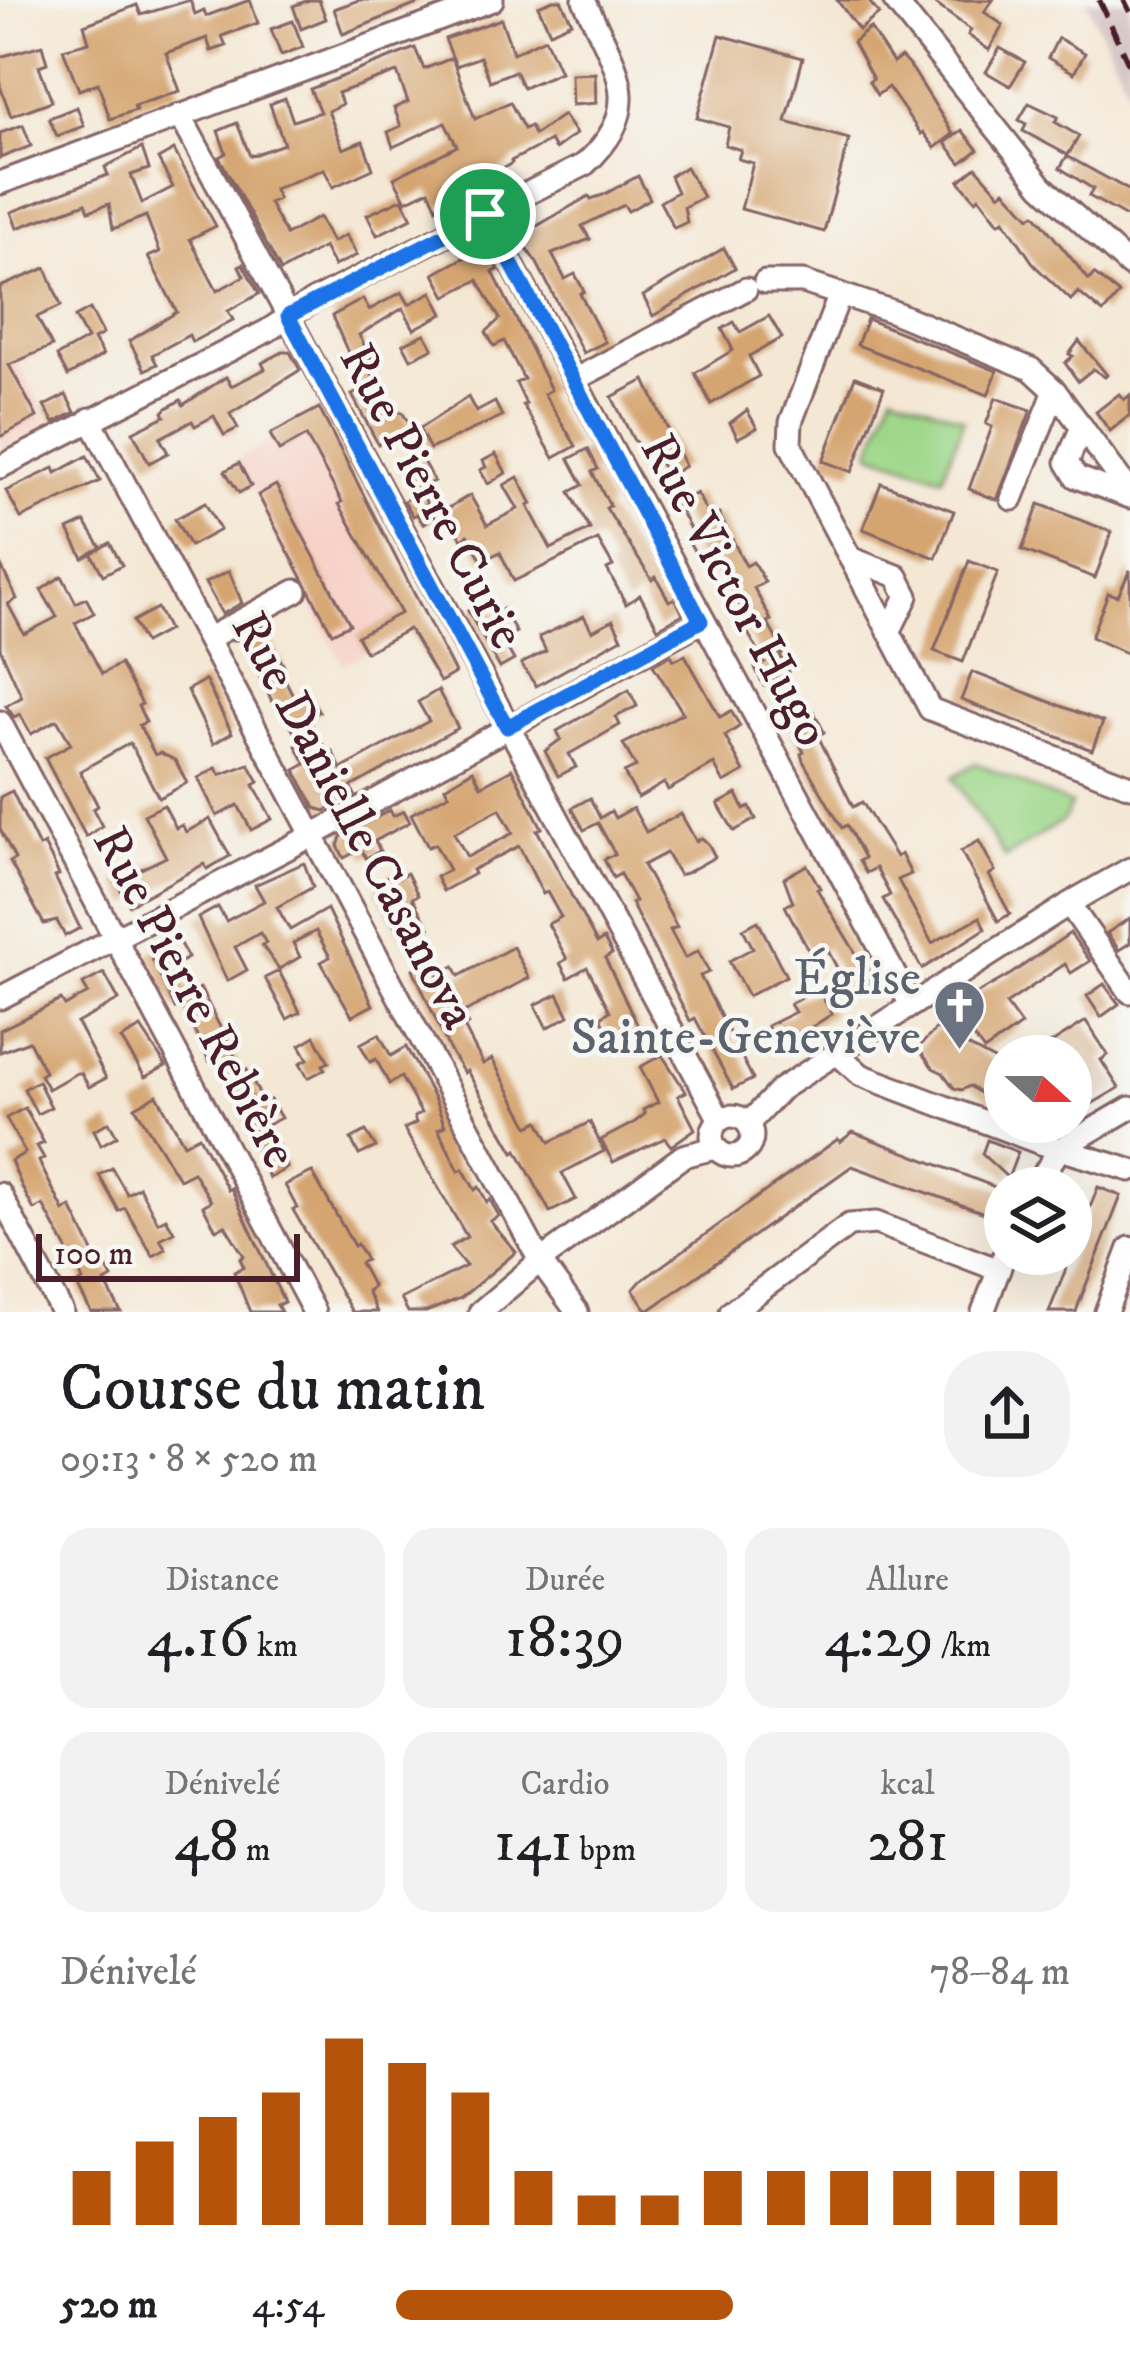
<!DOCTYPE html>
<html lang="fr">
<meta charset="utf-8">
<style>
body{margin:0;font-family:"IM FELL DW Pica",serif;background:#f2f2f2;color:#202124;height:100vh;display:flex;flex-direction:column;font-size:45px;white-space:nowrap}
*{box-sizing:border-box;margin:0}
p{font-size:39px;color:#757577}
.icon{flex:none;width:66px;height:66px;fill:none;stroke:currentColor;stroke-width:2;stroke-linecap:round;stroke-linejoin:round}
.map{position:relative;height:1312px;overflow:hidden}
.side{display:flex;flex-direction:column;background:#fff;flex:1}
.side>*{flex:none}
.needle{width:78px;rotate:111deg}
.fabs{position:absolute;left:984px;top:1035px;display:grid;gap:24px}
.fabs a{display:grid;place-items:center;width:108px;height:108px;border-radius:50%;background:#fff;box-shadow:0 12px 48px #0002;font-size:60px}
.scale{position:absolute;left:36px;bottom:30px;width:264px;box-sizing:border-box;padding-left:12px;border:6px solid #4a1f2b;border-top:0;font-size:33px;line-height:42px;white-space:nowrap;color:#4a1f2b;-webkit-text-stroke:9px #f6f6f2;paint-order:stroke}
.pin{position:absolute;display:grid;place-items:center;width:102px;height:102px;color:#fff;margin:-51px;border:6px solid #fff;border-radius:50%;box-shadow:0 3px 12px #0007}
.round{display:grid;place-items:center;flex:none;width:126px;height:126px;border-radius:48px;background:#f2f2f2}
.head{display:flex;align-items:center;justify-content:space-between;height:204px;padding:0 60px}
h1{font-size:66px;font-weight:600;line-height:90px}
.stats{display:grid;grid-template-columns:repeat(3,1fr);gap:18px;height:204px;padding:12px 60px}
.stats div{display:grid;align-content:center;border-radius:30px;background:#f2f2f2;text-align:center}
.stats b{font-size:60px;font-weight:600}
.stats small{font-size:33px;font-weight:400}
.stats p{font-size:33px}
.chart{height:336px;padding:24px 60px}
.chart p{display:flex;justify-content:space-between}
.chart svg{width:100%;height:216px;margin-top:12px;stroke:#b45309;stroke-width:6}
ul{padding:0 60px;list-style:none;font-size:39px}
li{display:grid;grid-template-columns:192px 144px 1fr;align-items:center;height:90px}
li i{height:30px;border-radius:15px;background:#b45309}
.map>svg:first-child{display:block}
.built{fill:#f7d1c7}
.industrial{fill:#d2bfc0}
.green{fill:#9ed78a;stroke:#747b5a;stroke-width:3}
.building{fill:#d5a571;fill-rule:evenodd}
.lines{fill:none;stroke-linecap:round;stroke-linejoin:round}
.minor-casing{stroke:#866566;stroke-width:27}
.minor{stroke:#fff;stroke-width:21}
.rail{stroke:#4a1f2b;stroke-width:6;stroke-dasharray:18 9;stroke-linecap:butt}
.route-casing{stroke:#fff;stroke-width:24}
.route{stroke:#1a73e8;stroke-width:15}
.labels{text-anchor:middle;stroke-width:9;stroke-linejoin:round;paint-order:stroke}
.street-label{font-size:51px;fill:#4a1f2b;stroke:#f6f6f2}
.worship-label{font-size:51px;fill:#5b616d;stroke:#f6f6f2;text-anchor:end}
</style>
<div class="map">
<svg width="1130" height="1312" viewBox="0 0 1130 1312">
<rect width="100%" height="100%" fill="#f6f6f2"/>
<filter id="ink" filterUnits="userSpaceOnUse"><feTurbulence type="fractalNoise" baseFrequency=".00833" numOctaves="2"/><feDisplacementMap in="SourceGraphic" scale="24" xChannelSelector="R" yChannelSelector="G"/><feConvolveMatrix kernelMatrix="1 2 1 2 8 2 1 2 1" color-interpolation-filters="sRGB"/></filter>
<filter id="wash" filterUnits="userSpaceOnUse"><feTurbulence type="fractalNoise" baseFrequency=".004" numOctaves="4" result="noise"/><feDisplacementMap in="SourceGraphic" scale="48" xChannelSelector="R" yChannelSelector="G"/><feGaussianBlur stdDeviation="2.7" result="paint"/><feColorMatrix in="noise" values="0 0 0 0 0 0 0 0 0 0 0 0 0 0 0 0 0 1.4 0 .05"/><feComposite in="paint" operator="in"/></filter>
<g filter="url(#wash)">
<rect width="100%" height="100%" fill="#f4e8d5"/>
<g class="built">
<polygon points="0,326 51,426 0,453"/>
<polygon points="302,425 408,631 343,665 237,459"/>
</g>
<polygon class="industrial" points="1086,0 1130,0 1130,93"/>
<g class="green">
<polygon points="893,392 964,419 942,477 870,452"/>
<polygon points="976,763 1071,805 1064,820 1005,858 953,777"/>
</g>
<g id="blocks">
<g class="building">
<polygon points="190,0 195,14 204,10 206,16 250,0 258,23 222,36 226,46 211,51 207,38 166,53 180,91 134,106 136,110 110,119 98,83 79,90 63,49 89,42 84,25 137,5 141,15"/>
<polygon points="309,0 319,0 326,19 301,29 293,6"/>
<polygon points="359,0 425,0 425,1 343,34 334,9"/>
<polygon points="553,0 561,0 572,22 550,32 538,6"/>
<polygon points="837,0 868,0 879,14 859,30"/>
<polygon points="930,0 993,0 984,12 1003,25 989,50 968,35 971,30"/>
<polygon points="501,19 513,53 545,38 560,72 523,88 515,71 490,81 480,57 456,66 445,39"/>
<polygon points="293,21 303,47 281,55 271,29"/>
<polygon points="870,28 893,63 901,57 913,70 953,134 935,148 923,132 921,134 888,87 877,95 869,82 873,79 853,42"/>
<polygon points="720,35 803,58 786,122 849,139 824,232 741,209 753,163 738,159 741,150 725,145 729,127 697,118"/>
<polygon points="1058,38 1085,53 1074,73 1048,58"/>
<polygon points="42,45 47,63 39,66 52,101 11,116 0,86 0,57"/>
<polygon points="415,48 424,69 452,58 475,119 510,102 524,129 530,126 534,135 563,115 576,134 555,149 550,141 511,161 512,163 437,208 429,190 406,201 394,178 457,146 445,123 393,147 388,132 401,126 394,108 408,102 397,72 338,93 342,104 328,111 343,149 363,141 373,169 333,187 324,169 274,189 278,199 269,203 286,235 319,217 332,242 346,235 357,255 334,266 324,247 281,271 219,157 226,153 218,131 237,123 250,156 284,144 270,104 285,98 293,121 320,112 310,89"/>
<polygon points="1000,48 1025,62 1010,86 986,72"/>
<polygon points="595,73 596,103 572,105 571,74"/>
<polygon points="1029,103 1058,117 1055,122 1079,136 1068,155 1023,131 1026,124 1019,120"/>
<polygon points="77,107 84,126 57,136 49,118"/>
<polygon points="23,125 31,146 0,158 0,133"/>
<polygon points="962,130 978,150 961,163 945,143"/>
<polygon points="142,148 149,169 131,175 142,203 173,187 158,159 174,150 216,226 190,239 217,291 244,276 239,266 243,264 259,294 228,311 233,320 192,342 189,335 152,355 157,364 145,370 129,341 177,312 148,257 160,252 146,216 113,229 109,204 89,211 86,203 17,228 11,212 108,175 105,167"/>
<polygon points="1067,156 1130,191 1130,219 1089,196 1093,189 1060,168"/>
<polygon points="686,167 703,197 684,207 687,222 674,228 660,202 677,192 670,176"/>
<polygon points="976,167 1000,194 1005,190 1030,217 1035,214 1089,280 1094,274 1119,294 1103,313 1078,292 1071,300 1035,266 1004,220 999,223 979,197 976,200 959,181"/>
<polygon points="638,176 650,199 628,211 624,205 582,226 590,239 552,254 565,279 575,274 584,291 580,294 605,342 583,353 537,263 518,237 589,196 591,199 603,195"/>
<polygon points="402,199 412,218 377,235 367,215"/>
<polygon points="478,238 498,270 493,272 551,390 544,394 576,446 554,458 523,405 526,404 516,383 524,379 504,341 494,346 486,332 500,319 478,280 446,296 434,274 471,254 466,245"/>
<polygon points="724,248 735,268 653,316 643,296"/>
<polygon points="46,268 61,306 37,317 52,346 9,365 37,417 0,437 0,287"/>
<polygon points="402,292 409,304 432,292 443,314 414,329 403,308 359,335 377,369 371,372 392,413 402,412 411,427 378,444 352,395 364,389 332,316 363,299 369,310"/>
<polygon points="90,309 103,334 94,339 103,355 68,376 57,356 87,339 75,317"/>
<polygon points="769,316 782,338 749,356 759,376 711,404 695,373 733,350 722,329 734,322 740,332"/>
<polygon points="867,319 997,371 988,395 857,345"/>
<polygon points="425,334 433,348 411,359 403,344"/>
<polygon points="1079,341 1107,375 1105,377 1093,369 1078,381 1065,363 1073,356 1069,354"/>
<polygon points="283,352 290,352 300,370 230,414 238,428 224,435 214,416 195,426 192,421 160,438 168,453 149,463 133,432 165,416 163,412 167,408 181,400 183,405 226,377 231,386 265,369 262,363"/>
<polygon points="855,377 884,388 852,472 823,461"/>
<polygon points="645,380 685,466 668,476 649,446 642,450 633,439 612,397"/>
<polygon points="1119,394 1124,400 1130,395 1130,415 1110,431 1096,412"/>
<polygon points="66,395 75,412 54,423 44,406"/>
<polygon points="468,397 476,412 495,402 502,416 430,449 419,429"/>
<polygon points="996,398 1031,410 997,500 969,489 992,427 986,424"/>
<polygon points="319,408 455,673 440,682 409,629 366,652 357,636 401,613 339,504 342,502 306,436 279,451 270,434"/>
<polygon points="747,410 757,428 738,438 730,423"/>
<polygon points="588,449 598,469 592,472 610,506 606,508 652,580 656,577 669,601 675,598 683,614 658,628 640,595 626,604 607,569 613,566 598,540 514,581 500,552 482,561 468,535 462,539 445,510 470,495 487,525 518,509 504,485 518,477 532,504 528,506 551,549 590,529 570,492 583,485 569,459"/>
<polygon points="496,454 506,473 488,484 480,470 486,467 483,461"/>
<polygon points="87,456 100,481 21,518 6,491 54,468 56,473"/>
<polygon points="421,458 434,481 413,492 400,468"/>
<polygon points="239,463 251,486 239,493 225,471"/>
<polygon points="881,483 954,511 936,558 863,529"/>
<polygon points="276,485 350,624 332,633 258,495"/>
<polygon points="421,492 434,517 423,524 417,514 413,516 404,501"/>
<polygon points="697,493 710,519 719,514 746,566 753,562 765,582 754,588 771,620 767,622 784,653 780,655 789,672 764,686 755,668 765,663 736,612 742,609 717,562 709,553 698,558 687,538 693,535 677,504"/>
<polygon points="205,503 220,530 190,546 175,519"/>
<polygon points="1039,504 1112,532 1095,578 1022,550"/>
<polygon points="85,522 101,548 83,558 68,530"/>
<polygon points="110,543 122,565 103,575 91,553"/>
<polygon points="969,561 998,572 963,662 934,651"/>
<polygon points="0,564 17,599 8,604 24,634 57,617 41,590 62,576 76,603 86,598 94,613 75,623 102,674 120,664 142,704 138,706 146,722 139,725 155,755 160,753 175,760 187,783 159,798 130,743 80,771 98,806 93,809 102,826 86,837 45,758 71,744 57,720 31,734 20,714 14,717 6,706 22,697 0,648"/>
<polygon points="1130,570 1130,655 1091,637 1108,593 1118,596"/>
<polygon points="229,571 242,603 222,614 205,583"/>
<polygon points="489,601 495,614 503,609 516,632 502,639 514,660 500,668 468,611"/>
<polygon points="157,608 168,630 144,643 133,621"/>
<polygon points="584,616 592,631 613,620 622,638 536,686 521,664 546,651 539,637"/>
<polygon points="262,626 284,666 279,668 295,699 308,692 319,712 308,718 327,753 332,751 341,769 429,721 418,702 438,690 458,728 351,787 355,795 325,811 315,808 295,770 306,764 296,746 300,743 281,708 276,709 241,640 237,640"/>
<polygon points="671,655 674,660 685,655 720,717 731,711 740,726 725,736 744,772 724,783 714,764 668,790 664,783 638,798 624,773 636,767 623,744 683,713 653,665"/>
<polygon points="972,672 1103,722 1092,750 961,700"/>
<polygon points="205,680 232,733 213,744 187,690"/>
<polygon points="629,690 637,706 616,717 620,725 569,754 576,767 558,776 545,751 561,739 557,731"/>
<polygon points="800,698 809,714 814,712 824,732 818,736 853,807 862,802 896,857 901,854 911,874 898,880 932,943 980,917 985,929 922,969 883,899 890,895 876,868 866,873 859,861 864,858 847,825 842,828 803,761 801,754 804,752 781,708"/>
<polygon points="249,764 259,782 254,785 272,819 251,830 238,805 217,816 198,778 216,768 220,775"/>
<path d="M512,769L542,828L537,830L578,908L597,943L604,939L612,954L605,958L639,1028L620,1038L615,1029L608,1032L601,1017L610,1011L587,967L568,978L560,963L567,959L548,924L561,917L547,892L543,894L519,846L472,870L474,874L443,891L436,877L449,870L435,844L428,847L411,814L449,794L445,787L473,770L481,786ZM500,809L513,833L467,857L454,833Z"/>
<polygon points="12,791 39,847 44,844 53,862 59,875 55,877 80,928 65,936 57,921 44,924 10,862 15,859 0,829 0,797"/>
<polygon points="737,794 744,809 750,807 756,819 734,831 718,804"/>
<polygon points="590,798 600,818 611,811 615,818 633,808 646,832 681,814 696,841 702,838 709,845 715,857 686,873 679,875 666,853 643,865 677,927 670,930 685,958 698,951 709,972 700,976 753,1079 733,1089 695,1018 690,1021 631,903 635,901 620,874 613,878 604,859 615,854 598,823 584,830 572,808"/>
<polygon points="164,805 176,828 182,825 186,832 210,819 230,856 207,869 204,864 129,905 116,881 166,857 144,815"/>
<polygon points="390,810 393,816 404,811 410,822 375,841 380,851 366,858 361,849 344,858 338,846 341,837"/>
<polygon points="979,841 995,871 989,875 1010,914 998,921 961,851"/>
<polygon points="304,863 313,887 277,907 290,930 327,909 373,1005 352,1016 321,962 330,957 316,931 293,943 300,957 279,969 262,945 266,943 260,933 235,947 247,970 227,981 198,918 218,907 226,921 264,901 255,885"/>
<polygon points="807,865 820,888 817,889 875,985 863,991 860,987 850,992 826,947 811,955 785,906 793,902 784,878"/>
<polygon points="393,873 396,879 407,873 418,895 412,898 429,928 406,941 375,890 381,887 378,882"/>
<polygon points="1130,918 1130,943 1119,950 1107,933"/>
<polygon points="758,921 786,976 748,996 729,961 753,948 743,929"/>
<polygon points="174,933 188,958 176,965 190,993 200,988 243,1072 247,1070 264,1103 270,1100 281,1118 265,1126 287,1168 269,1178 242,1115 246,1113 232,1087 228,1089 213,1059 209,1061 182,1005 175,1008 149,953 164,945 161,940"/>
<polygon points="1070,933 1090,961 1071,973 1065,964 1006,1004 1021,1025 984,1051 949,1004 967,995 969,998 1011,974"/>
<polygon points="513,947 529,978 462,1013 468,1024 464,1027 483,1064 492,1059 529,1126 539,1121 550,1142 590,1122 604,1151 562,1173 576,1199 550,1212 517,1150 514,1152 467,1071 464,1073 450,1051 413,969 431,960 438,975 454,966 459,976"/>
<polygon points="279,971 300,1012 287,1019 265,978"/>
<polygon points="104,973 119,1000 77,1023 106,1078 89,1087 81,1073 77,1073 48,1089 40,1075 45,1072 29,1041 0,1052 0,1030 61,1000 65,1006 88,993 83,984"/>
<polygon points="1104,984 1119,1004 1101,1017 1087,996"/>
<polygon points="818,989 832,1014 779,1048 767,1026 795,1012 790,1004"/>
<polygon points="558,994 569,1016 547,1028 535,1005"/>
<polygon points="1086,1021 1108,1055 1101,1060 1119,1088 1083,1109 1071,1091 1071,1056 1054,1056 1047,1046"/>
<polygon points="141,1028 166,1066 145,1077 121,1039"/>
<polygon points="936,1029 1005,1066 1005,1112 970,1086 961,1090 954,1088 943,1073 933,1068 918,1048"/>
<polygon points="379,1034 391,1056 406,1047 434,1098 445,1126 438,1129 459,1171 463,1169 475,1190 479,1187 487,1202 490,1200 499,1216 490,1221 516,1252 461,1298 426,1312 408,1312 401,1299 466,1266 450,1247 467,1237 404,1129 416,1123 414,1117 421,1113 401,1077 389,1084 376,1059 370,1062 360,1044"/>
<polygon points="315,1036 329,1062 323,1065 325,1069 308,1078 300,1063 308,1059 300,1045"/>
<polygon points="662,1055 686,1092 678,1096 695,1129 671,1146 665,1138 613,1162 601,1140 635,1122 645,1114 643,1110 658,1102 640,1067"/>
<polygon points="38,1081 51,1107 37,1114 24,1089"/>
<polygon points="157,1095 184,1144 199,1136 228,1190 231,1188 284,1302 277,1305 281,1312 250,1312 234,1272 244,1267 240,1259 244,1256 225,1225 216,1230 203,1206 211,1201 193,1172 179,1179 135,1107"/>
<polygon points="25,1108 44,1143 37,1146 44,1158 39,1161 42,1168 64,1211 71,1207 98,1262 102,1259 112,1278 105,1282 121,1312 91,1312 77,1285 83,1281 79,1272 43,1205 34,1210 23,1189 11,1161 25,1153 6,1118"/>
<polygon points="109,1122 117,1136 101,1145 94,1130"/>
<polygon points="366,1131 376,1147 359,1155 351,1139"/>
<polygon points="853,1132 1003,1190 993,1216 852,1166 648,1311 633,1290 641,1281 838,1139 840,1142"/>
<polygon points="987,1140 1018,1152 1008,1178 982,1154"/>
<polygon points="112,1168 127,1194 139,1187 158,1222 166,1218 174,1232 160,1239 166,1249 153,1256 125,1208 119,1211 99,1175"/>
<polygon points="312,1172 354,1246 357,1244 366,1260 360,1263 373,1287 367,1291 377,1312 352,1312 293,1210 297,1208 285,1185"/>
<polygon points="1098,1187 1121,1196 1079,1303 1076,1312 1049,1312"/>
</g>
</g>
</g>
<g filter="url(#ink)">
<use href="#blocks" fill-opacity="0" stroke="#866566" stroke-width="3"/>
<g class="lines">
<defs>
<g id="minor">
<polyline points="894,0 1042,186 1130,266"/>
<polyline points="180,115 720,1120"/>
<polyline points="0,183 492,0"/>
<polyline points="485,214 911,1005"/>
<polyline points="765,282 803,282 891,311 1031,369 1055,391 1130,492"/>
<polyline points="840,294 791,422 790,444 930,709 1130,786"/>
<polyline points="574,380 746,289"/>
<polyline points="90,419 540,1261 577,1312"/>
<polyline points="1082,427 1067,462 1076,477 1130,497"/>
<path d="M0,467L267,331L313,301L584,165C649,106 615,67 584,0"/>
<polyline points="1012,499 1055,391"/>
<polyline points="850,558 897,576 907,596 889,632"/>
<polyline points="209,638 296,591"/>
<polyline points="0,722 314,1312"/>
<polyline points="1069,904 1130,992"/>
<polyline points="0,998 315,834 702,621"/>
<polyline points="839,1055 861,1075 1040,1143 1130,1170"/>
<circle cx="732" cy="1136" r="20"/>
<polyline points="748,1124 781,1089 1077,899 1130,869"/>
<polyline points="1034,1188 1060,1149 1130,1108"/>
<polyline points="0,1194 62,1312"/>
<polyline points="480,1312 540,1261 683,1156 715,1148"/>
<polyline points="731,1312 849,1225 876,1223 999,1270"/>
<polyline points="983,1312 1005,1253"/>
<polyline points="1106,1312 1130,1248"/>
</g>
</defs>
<use href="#minor" class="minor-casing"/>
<use href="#minor" class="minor"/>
<g class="rail">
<polyline points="1099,0 1130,66"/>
<polyline points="1124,0 1130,12"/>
</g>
</g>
</g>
<g class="lines" filter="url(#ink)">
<defs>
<polygon id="route" points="485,214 701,621 507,727 288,316"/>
</defs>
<use href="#route" class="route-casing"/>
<use href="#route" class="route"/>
</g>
<defs>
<symbol id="church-pin" viewBox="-11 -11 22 30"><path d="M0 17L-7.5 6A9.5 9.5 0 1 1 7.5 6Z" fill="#6b7280" stroke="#f6f6f2"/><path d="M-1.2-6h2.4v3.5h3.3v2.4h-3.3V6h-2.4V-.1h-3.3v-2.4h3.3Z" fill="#fff"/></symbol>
</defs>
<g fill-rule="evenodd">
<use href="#church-pin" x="930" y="976" width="59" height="81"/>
</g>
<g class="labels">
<g class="street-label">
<text transform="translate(434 495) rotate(62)" y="18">Rue Pierre Curie</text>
<text transform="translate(737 589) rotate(62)" y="18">Rue Victor Hugo</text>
<text transform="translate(356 819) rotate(62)" y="18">Rue Danielle Casanova</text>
<text transform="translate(197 996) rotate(62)" y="18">Rue Pierre Rebière</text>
</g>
<g class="worship-label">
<text x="921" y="994">Église<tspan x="921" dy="59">Sainte-Geneviève</tspan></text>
</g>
</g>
</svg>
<div class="fabs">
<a><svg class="needle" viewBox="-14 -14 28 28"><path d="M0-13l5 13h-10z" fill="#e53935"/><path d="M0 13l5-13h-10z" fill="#757577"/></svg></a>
<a><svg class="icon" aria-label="layers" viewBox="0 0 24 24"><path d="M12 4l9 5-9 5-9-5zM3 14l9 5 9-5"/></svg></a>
</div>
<div class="scale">100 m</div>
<div class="pin" style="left:485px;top:214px;background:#1e9e55"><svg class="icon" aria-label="arrive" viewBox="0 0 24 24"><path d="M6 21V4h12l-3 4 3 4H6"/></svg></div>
</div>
<section class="side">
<div class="head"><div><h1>Course du matin</h1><p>09:13 · 8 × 520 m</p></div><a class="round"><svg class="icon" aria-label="share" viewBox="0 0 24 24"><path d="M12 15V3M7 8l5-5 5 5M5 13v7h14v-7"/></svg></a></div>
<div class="stats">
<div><p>Distance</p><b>4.16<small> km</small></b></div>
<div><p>Durée</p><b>18:39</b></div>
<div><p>Allure</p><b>4:29<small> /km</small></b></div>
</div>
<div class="stats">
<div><p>Dénivelé</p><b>48<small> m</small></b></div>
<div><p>Cardio</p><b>141<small> bpm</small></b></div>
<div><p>kcal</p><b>281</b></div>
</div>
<div class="chart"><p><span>Dénivelé</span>78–84 m</p>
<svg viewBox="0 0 160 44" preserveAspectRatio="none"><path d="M5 44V33M15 44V27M25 44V22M35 44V17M45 44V6M55 44V11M65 44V17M75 44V33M85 44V38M95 44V38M105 44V33M115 44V33M125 44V33M135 44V33M145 44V33M155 44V33"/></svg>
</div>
<ul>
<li><b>520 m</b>4:54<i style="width:50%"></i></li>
</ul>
</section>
